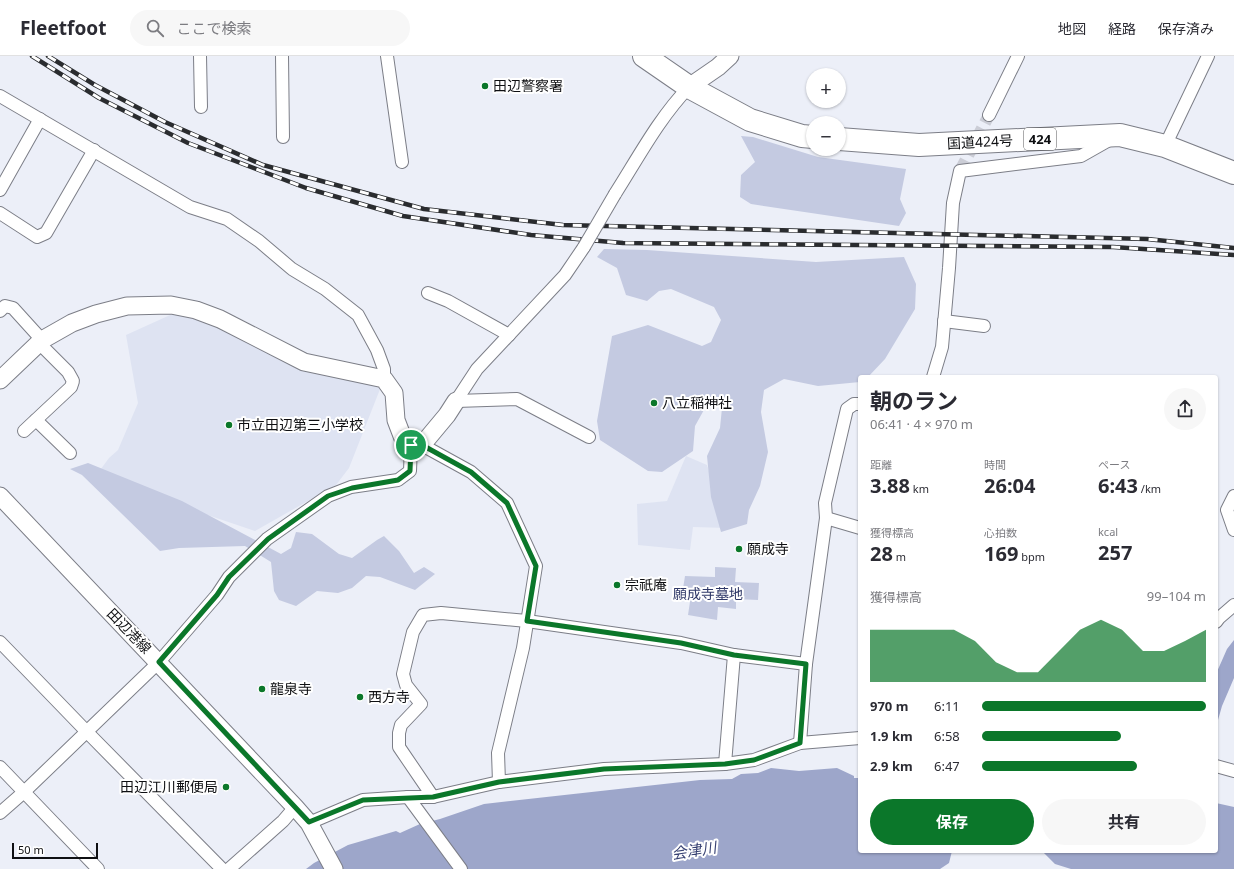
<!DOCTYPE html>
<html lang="ja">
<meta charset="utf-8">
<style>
body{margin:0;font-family:"Noto Sans","Noto Sans JP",sans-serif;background:#f7f7f7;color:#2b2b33;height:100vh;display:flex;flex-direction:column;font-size:15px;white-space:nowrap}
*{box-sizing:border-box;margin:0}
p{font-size:13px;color:#7c7c81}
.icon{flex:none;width:22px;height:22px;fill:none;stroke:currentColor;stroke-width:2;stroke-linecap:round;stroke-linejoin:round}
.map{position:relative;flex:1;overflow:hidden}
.details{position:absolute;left:858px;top:319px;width:360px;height:478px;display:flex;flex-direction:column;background:#fff;border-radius:4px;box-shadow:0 1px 3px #0004}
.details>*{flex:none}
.controls{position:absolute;left:806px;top:12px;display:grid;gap:8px}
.controls a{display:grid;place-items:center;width:40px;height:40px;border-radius:50%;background:#fff;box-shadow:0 1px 3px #0004;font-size:20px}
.scale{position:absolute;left:12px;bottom:10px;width:86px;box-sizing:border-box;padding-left:4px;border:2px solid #0e0f12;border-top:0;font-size:11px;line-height:14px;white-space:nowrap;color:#0e0f12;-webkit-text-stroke:3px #fff;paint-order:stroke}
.pin{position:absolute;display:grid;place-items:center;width:34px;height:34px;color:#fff;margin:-17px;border:2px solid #fff;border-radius:50%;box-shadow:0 1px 4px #0007}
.round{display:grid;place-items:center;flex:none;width:42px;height:42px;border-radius:21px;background:#f7f7f7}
.summary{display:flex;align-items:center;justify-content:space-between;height:68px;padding:0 12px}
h1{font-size:22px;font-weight:700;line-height:30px}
.metrics{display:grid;grid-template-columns:repeat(3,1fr);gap:6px;height:68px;padding:4px 12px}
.metrics div{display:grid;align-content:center}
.metrics b{font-size:20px;font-weight:700}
.metrics small{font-size:11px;font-weight:400}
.metrics p{font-size:11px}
.chart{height:112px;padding:8px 12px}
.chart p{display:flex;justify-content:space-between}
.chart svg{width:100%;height:72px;margin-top:4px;fill:#0b772a;opacity:.7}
.button{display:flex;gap:8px;margin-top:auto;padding:8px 12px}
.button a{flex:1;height:46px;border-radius:24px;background:#0b772a;color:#fff;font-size:16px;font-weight:700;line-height:46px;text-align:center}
.button a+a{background:#f7f7f7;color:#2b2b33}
ul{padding:0 12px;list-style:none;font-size:13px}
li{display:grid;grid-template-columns:64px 48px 1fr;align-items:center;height:30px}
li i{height:10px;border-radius:5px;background:#0b772a}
header{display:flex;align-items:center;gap:24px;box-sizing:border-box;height:56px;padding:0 20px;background:#fff;border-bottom:1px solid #e1e1e2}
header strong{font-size:19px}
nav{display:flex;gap:22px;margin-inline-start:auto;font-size:14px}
.search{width:280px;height:36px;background:#f7f7f7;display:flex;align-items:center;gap:10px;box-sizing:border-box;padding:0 14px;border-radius:22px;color:#7c7c81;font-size:15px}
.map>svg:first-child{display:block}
.built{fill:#dee3f2}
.green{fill:#c4cae1}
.water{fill:#9da6ca}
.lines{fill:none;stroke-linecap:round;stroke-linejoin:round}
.street-tunnel{stroke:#cbcdd6;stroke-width:12;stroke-dasharray:12 6;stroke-linecap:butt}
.street-casing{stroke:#7c7e87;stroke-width:14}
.secondary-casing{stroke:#7c7e87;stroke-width:19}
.highway-casing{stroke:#7c7e87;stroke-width:24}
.street{stroke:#fff;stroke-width:12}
.secondary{stroke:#fff;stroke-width:17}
.highway{stroke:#fff;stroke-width:22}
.rail-casing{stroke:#2a2c2f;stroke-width:4.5}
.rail{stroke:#fff;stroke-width:3;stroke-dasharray:9;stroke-linecap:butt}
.street-bridge-casing{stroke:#7c7e87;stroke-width:14;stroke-linecap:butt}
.street-bridge{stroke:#fff;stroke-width:12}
.route-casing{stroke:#fff;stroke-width:8}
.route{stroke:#0b772a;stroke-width:5}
.poi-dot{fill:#0b772a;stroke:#fff;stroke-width:1.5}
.labels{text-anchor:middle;stroke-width:4;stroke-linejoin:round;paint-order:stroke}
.shield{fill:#fff;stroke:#565759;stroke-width:1}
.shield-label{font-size:13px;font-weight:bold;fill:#0e0f12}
.poi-label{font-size:14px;fill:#0e0f12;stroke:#fff;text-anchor:start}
.street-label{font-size:14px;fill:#0e0f12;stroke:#fff}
.park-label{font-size:14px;fill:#2e3767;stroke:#fff}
.water-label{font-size:15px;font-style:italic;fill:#384273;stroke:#fff}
</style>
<header>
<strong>Fleetfoot</strong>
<div class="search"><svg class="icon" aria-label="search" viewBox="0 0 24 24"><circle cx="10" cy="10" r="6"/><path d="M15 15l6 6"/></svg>ここで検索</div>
<nav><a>地図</a><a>経路</a><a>保存済み</a></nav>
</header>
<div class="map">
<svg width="1234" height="813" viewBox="0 0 1234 813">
<rect width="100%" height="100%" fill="#eceff8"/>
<g class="built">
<polygon points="179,255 384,323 349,412 336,429 255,475 95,421 109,402 118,394 138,347 126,279"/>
<polygon points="686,400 707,409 727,472 693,471 690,494 638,489 637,448 667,445"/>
</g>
<g class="green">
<polygon points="741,80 753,81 818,101 906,113 900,143 906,157 899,170 751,148 740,141 741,119 755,106"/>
<polygon points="604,193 647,194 816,206 904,201 916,228 915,253 885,303 868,321 860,321 860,326 818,330 784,323 764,334 761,356 768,396 760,430 749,454 747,468 721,476 711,441 707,400 720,372 722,352 710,343 695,370 693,395 662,416 648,415 600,384 597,365 612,280 648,269 702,290 711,286 721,264 714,251 671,233 659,235 647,245 626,239 617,212 597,201"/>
<polygon points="88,407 182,445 281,498 291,492 296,476 312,478 339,498 352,502 377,484 384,480 399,495 414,517 424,511 435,518 415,534 380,521 366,520 352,532 338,537 317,535 296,550 279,544 274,535 271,506 245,490 179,492 160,495 82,419 70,413"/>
<polygon points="715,511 736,512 735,526 759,527 758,544 736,543 736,553 718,551 717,564 688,559 691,539 682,539 685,520 715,521"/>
</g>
<g class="water">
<polygon points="1234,584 1234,622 1222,650 1216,671 1216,618 1227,593"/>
<polygon points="771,712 799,715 837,712 854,720 854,722 860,722 860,795 952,795 949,807 940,813 306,813 314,807 348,789 396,775 400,777 420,768 440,763 484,748 700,724 732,723 741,718 758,717"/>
<polygon points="1216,747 1234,751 1234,813 1071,813 1055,808 1042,795 1216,795"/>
</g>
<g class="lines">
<polyline class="street-tunnel" points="960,115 989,59"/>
<defs>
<g id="street">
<polyline points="200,0 201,51"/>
<polyline points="282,0 283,81"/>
<polyline points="387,0 402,106"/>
<polyline points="0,40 190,151 227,163 259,185 292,213 325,233 358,259 377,294 384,313 384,323"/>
<polyline points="989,59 1018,0"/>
<polyline points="1165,90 1208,0"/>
<polyline points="0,134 40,63"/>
<path d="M615,138C638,102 659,62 689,31"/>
<polyline points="0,157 37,181 46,177 94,94"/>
<polyline points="428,237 448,245 509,279"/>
<polyline points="0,255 5,250 13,252 42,284"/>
<polyline points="944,265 984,270"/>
<polyline points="933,321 942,291 949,212 953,147 960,115 1081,100 1111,83"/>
<polyline points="456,345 477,313 565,219 584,191"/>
<polyline points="456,345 517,343 589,381"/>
<polyline points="36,364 70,397"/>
<polyline points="24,375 71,331 73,325 68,316 39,287"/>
<polyline points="422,389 471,416 507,447 536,510 523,592 498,697 499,726"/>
<polyline points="1234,440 1227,454 1234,474"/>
<polyline points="826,462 825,447 847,353 854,348 860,348"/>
<polyline points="1216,566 1219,562 1234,549"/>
<polyline points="0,586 87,676 222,813"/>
<polyline points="800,687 806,608 826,462 860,472"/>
<polyline points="725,708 734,599"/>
<polyline points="1216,710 1234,715"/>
<polyline points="0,711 98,813"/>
<polyline points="408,741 461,813"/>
<polyline points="433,741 399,691 399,677 401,669 421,648 406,629 403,618 413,576 423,559 441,557 527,565 681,587 734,599 806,608"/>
<polyline points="0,757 24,736 159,606 217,539 229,521 267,483 328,440 351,431 398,424 410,415 411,389"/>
<polyline points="309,767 363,744 408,741 433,741 499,726 604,713 725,708 754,704 800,687 860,682"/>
<polyline points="229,813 283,765 295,751"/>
</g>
<g id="secondary">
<polyline points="689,31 718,11 730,0"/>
<polyline points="0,324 42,284 72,267 96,258 127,250 171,249 196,254 220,263 304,306 384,323 394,337 396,364 404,385 411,389 422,389 447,359 456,345"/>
<polyline points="0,440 295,751 309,767 334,813"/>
</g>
<g id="highway">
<polyline points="644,0 689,31 750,64 802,80 813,81"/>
<polyline points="839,83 919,89 1120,79 1165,90 1234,117"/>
</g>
</defs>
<use href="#street" class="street-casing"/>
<use href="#secondary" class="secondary-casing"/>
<use href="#highway" class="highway-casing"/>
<use href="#street" class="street"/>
<use href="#secondary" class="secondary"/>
<use href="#highway" class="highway"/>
<defs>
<g id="rail">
<polyline points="32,0 99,42 188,87 306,132 403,160 531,179 623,187 1113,191 1234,199"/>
<polyline points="48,0 95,29 165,66 263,109 424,153 563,169 1147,183 1234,192"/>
</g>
</defs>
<use href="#rail" class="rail-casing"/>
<use href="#rail" class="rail"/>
<defs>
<polyline id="street-bridge" points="584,191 615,138"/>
</defs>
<use href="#street-bridge" class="street-bridge-casing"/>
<use href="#street-bridge" class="street-bridge"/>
</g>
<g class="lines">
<defs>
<polygon id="route" points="411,389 422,389 471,416 507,447 536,510 527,565 681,587 734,599 806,608 800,687 754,704 725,708 604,713 499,726 433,741 363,744 309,766 159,606 217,539 229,521 268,483 328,440 352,432 398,424 410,415"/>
</defs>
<use href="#route" class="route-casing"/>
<use href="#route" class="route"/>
</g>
<g class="poi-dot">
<circle cx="485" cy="30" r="4"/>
<circle cx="654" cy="347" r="4"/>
<circle cx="229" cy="369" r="4"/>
<circle cx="739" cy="493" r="4"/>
<circle cx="617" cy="529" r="4"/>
<circle cx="262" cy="633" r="4"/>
<circle cx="360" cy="641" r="4"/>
<circle cx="226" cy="731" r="4"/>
</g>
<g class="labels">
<rect class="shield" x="1024" y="72" width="32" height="22" rx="3"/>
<g class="shield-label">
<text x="1040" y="88">424</text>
</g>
<g class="poi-label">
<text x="493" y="35">田辺警察署</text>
<text x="662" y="352">八立稲神社</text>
<text x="237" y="374">市立田辺第三小学校</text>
<text x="747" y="498">願成寺</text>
<text x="625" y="534">宗祇庵</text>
<text x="270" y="638">龍泉寺</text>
<text x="368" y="646">西方寺</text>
<text x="218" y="736" text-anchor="end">田辺江川郵便局</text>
</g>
<g class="street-label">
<text transform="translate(980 86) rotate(-3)" y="5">国道424号</text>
<text transform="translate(129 575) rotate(46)" y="5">田辺港線</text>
</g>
<g class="park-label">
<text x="708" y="543">願成寺墓地</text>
</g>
<g class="water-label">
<text transform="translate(694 795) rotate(-9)" y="5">会津川</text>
</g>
</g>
</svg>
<div class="controls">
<a>+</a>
<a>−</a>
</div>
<div class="scale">50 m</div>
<div class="pin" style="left:411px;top:389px;background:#1e9e55"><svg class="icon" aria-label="arrive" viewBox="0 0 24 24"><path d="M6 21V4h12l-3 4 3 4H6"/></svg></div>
<section class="details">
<div class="summary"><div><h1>朝のラン</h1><p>06:41 · 4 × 970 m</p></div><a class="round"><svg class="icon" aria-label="share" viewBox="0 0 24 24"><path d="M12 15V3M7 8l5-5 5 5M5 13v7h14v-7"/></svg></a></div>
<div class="metrics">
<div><p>距離</p><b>3.88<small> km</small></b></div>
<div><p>時間</p><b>26:04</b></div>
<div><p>ペース</p><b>6:43<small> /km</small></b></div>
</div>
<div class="metrics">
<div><p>獲得標高</p><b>28<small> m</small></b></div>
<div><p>心拍数</p><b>169<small> bpm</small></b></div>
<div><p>kcal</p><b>257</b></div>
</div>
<div class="chart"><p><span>獲得標高</span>99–104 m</p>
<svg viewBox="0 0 160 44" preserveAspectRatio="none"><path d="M0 44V12L10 12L20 12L30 12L40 12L50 19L60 32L70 38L80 38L90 25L100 12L110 6L120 12L130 25L140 25L150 19L160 12V44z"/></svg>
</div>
<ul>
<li><b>970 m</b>6:11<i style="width:100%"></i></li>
<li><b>1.9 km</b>6:58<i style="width:62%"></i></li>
<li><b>2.9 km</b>6:47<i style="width:69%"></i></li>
</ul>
<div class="button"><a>保存</a><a>共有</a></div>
</section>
</div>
